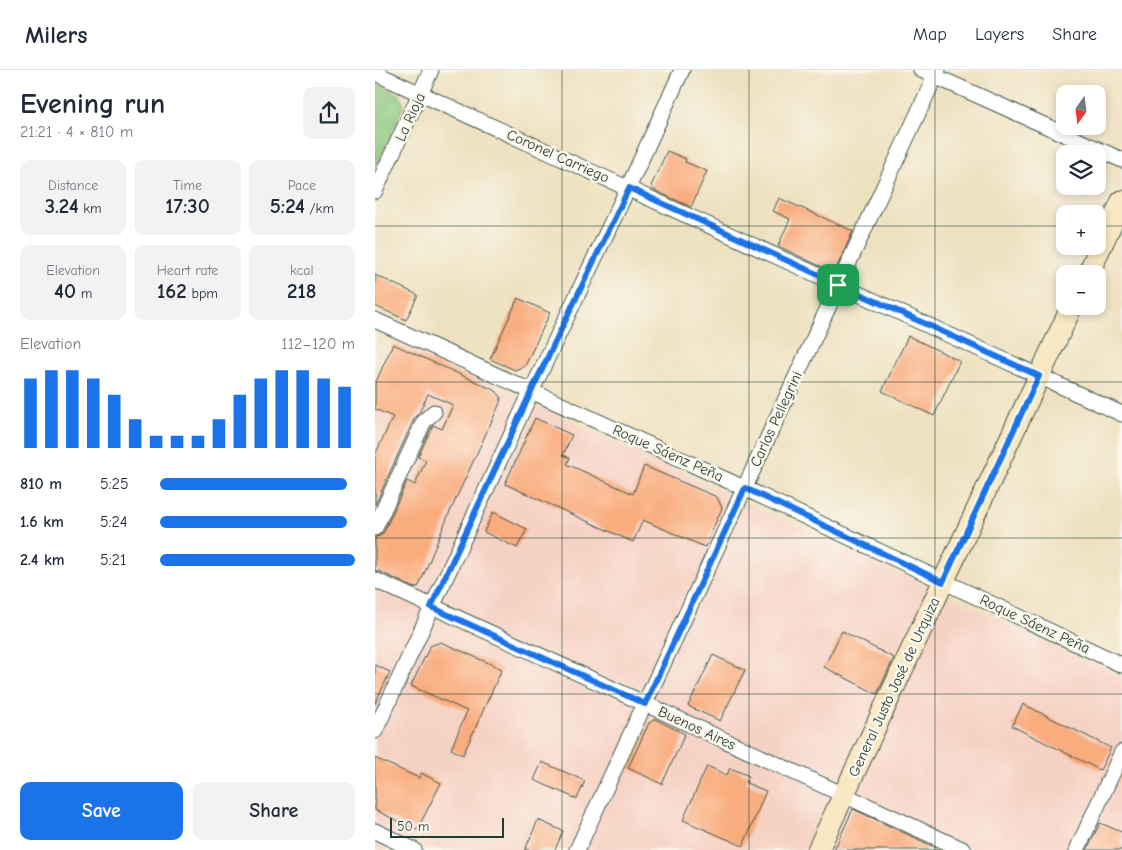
<!DOCTYPE html>
<meta charset="utf-8">
<style>
body{margin:0;font-family:"Comic Neue",sans-serif;background:#f2f2f3;color:#1f2937;height:100vh;display:flex;flex-direction:column;font-size:19px;white-space:nowrap}
*{box-sizing:border-box;margin:0}
p{font-size:16px;color:#747a83}
.icon{flex:none;width:28px;height:28px;fill:none;stroke:currentColor;stroke-width:2;stroke-linecap:round;stroke-linejoin:round}
.map{position:relative;flex:1;overflow:hidden}
.sheet{display:flex;flex-direction:column;background:#fff;width:375px}
.sheet>*{flex:none}
.needle{width:32px;rotate:194deg}
.controls{position:absolute;left:681px;top:15px;display:grid;gap:10px}
.controls a{display:grid;place-items:center;width:50px;height:50px;border-radius:10px;background:#fff;box-shadow:0 2px 8px #0003;font-size:25px}
.scale{position:absolute;left:15px;bottom:12px;width:114px;box-sizing:border-box;padding-left:5px;border:2px solid #1f3d34;border-top:0;font-size:14px;line-height:18px;white-space:nowrap;color:#1f3d34;-webkit-text-stroke:4px #fbf7ec;paint-order:stroke}
.pin{position:absolute;display:grid;place-items:center;width:42px;height:42px;color:#fff;margin:-21px;border-radius:10px;box-shadow:0 2px 8px #0006}
.round{display:grid;place-items:center;flex:none;width:52px;height:52px;border-radius:10px;background:#f2f2f3}
.overview{display:flex;align-items:center;justify-content:space-between;height:85px;padding:0 20px}
h1{font-size:28px;font-weight:700;line-height:38px}
.figures{display:grid;grid-template-columns:repeat(3,1fr);gap:8px;height:85px;padding:5px 20px}
.figures div{display:grid;align-content:center;border-radius:10px;background:#f2f2f3;text-align:center}
.figures b{font-size:21px;font-weight:700}
.figures small{font-size:14px;font-weight:400}
.figures p{font-size:14px}
.chart{height:140px;padding:10px 20px}
.chart p{display:flex;justify-content:space-between}
.chart svg{width:100%;height:90px;margin-top:5px;stroke:#1a73e8;stroke-width:6}
.cta{display:flex;gap:10px;margin-top:auto;padding:10px 20px}
.cta a{flex:1;height:58px;border-radius:10px;background:#1a73e8;color:#fff;font-size:20px;font-weight:700;line-height:58px;text-align:center}
.cta a+a{background:#f2f2f3;color:#1f2937}
ul{padding:0 20px;list-style:none;font-size:16px}
li{display:grid;grid-template-columns:80px 60px 1fr;align-items:center;height:38px}
li i{height:12px;border-radius:6px;background:#1a73e8}
header{display:flex;align-items:center;gap:30px;box-sizing:border-box;height:70px;padding:0 25px;background:#fff;border-bottom:1px solid #e0e1e3}
header strong{font-size:24px}
nav{display:flex;gap:28px;margin-inline-start:auto;font-size:18px}
main{display:flex;flex:1;min-height:0}
.map>svg:first-child{display:block}
.built{fill:#f6d2c4}
.green{fill:#88c47a;stroke:#548057}
.building{fill:#f9ac7d}
.lines{fill:none;stroke-linecap:round;stroke-linejoin:round}
.street-casing{stroke:#3e5649;stroke-width:17}
.secondary-casing{stroke:#3e5649;stroke-width:23}
.street{stroke:#fff;stroke-width:15}
.secondary{stroke:#f8e8c3;stroke-width:21}
.route-casing{stroke:#fff;stroke-width:10}
.route{stroke:#1a73e8;stroke-width:6}
.grid{fill:none;stroke:#1f3d34;stroke-width:1;stroke-opacity:0.55}
.labels{text-anchor:middle;stroke-width:5;stroke-linejoin:round;paint-order:stroke}
.street-label{font-size:15px;fill:#1f3d34;stroke:#fbf7ec}
</style>
<header>
<strong>Milers</strong>
<nav><a>Map</a><a>Layers</a><a>Share</a></nav>
</header>
<main>
<section class="sheet">
<div class="overview"><div><h1>Evening run</h1><p>21:21 · 4 × 810 m</p></div><a class="round"><svg class="icon" aria-label="share" viewBox="0 0 24 24"><path d="M12 15V3M7 8l5-5 5 5M5 13v7h14v-7"/></svg></a></div>
<div class="figures">
<div><p>Distance</p><b>3.24<small> km</small></b></div>
<div><p>Time</p><b>17:30</b></div>
<div><p>Pace</p><b>5:24<small> /km</small></b></div>
</div>
<div class="figures">
<div><p>Elevation</p><b>40<small> m</small></b></div>
<div><p>Heart rate</p><b>162<small> bpm</small></b></div>
<div><p>kcal</p><b>218</b></div>
</div>
<div class="chart"><p><span>Elevation</span>112–120 m</p>
<svg viewBox="0 0 160 44" preserveAspectRatio="none"><path d="M5 44V10M15 44V6M25 44V6M35 44V10M45 44V18M55 44V30M65 44V38M75 44V38M85 44V38M95 44V30M105 44V18M115 44V10M125 44V6M135 44V6M145 44V10M155 44V14"/></svg>
</div>
<ul>
<li><b>810 m</b>5:25<i style="width:96%"></i></li>
<li><b>1.6 km</b>5:24<i style="width:96%"></i></li>
<li><b>2.4 km</b>5:21<i style="width:100%"></i></li>
</ul>
<div class="cta"><a>Save</a><a>Share</a></div>
</section>
<div class="map">
<svg width="747" height="780" viewBox="0 0 747 780">
<rect width="100%" height="100%" fill="#fbf7ec"/>
<filter id="ink" filterUnits="userSpaceOnUse"><feTurbulence type="fractalNoise" baseFrequency=".02" numOctaves="2"/><feDisplacementMap in="SourceGraphic" scale="10" xChannelSelector="R" yChannelSelector="G"/><feConvolveMatrix kernelMatrix="1 2 1 2 8 2 1 2 1" color-interpolation-filters="sRGB"/></filter>
<filter id="wash" filterUnits="userSpaceOnUse"><feTurbulence type="fractalNoise" baseFrequency=".0096" numOctaves="4" result="noise"/><feDisplacementMap in="SourceGraphic" scale="20" xChannelSelector="R" yChannelSelector="G"/><feGaussianBlur stdDeviation="1.12" result="paint"/><feColorMatrix in="noise" values="0 0 0 0 0 0 0 0 0 0 0 0 0 0 0 0 0 1.4 0 .05"/><feComposite in="paint" operator="in"/></filter>
<g filter="url(#wash)">
<rect width="100%" height="100%" fill="#eee1c0"/>
<polygon class="built" points="21,271 747,606 747,780 0,780 0,316"/>
<polygon class="green" points="0,13 25,25 29,36 0,98"/>
<g id="blocks">
<g class="building">
<polygon points="292,81 311,89 310,92 332,101 316,137 279,120 276,116"/>
<polygon points="404,128 478,161 460,201 458,202 403,176 415,149 398,141"/>
<polygon points="0,205 43,225 31,250 0,236"/>
<polygon points="143,228 175,243 150,296 140,300 115,289"/>
<polygon points="533,266 585,291 559,346 507,321"/>
<polygon points="18,274 121,321 126,327 125,333 73,446 44,516 39,518 4,501 0,501 0,467 5,466 9,462 32,411 40,415 51,390 43,387 57,357 58,355 67,359 78,335 53,324 44,343 40,347 0,435 0,385 18,347 0,339 0,314"/>
<polygon points="160,348 197,365 188,385 195,388 192,394 258,424 269,396 342,427 347,438 330,477 268,450 258,472 130,414"/>
<polygon points="118,442 152,459 142,478 109,462"/>
<polygon points="467,561 519,588 502,624 449,597"/>
<polygon points="66,572 127,599 88,685 76,679 92,641 36,616 55,576"/>
<polygon points="338,585 370,600 345,651 313,636"/>
<polygon points="0,595 15,602 0,634"/>
<polygon points="648,634 736,678 725,700 637,656"/>
<polygon points="280,649 310,664 287,714 253,698 274,653"/>
<polygon points="0,688 44,708 46,703 66,713 42,760 0,740"/>
<polygon points="167,692 210,711 202,729 159,710"/>
<polygon points="332,696 352,705 355,698 374,706 371,713 391,721 368,776 308,750"/>
<polygon points="478,739 566,780 459,780"/>
<polygon points="163,750 188,761 180,780 150,780"/>
<polygon points="725,753 747,762 747,780 712,780"/>
</g>
</g>
</g>
<g filter="url(#ink)">
<use href="#blocks" fill-opacity="0" stroke="#3e5649" stroke-width="1"/>
<g class="lines">
<defs>
<g id="street">
<polyline points="546,0 747,90"/>
<polyline points="0,3 747,344"/>
<polyline points="0,121 56,0"/>
<polyline points="0,250 369,418 747,595"/>
<polyline points="0,458 49,351 59,342"/>
<polyline points="0,510 589,780"/>
<polyline points="0,661 156,322 253,118 307,0"/>
<polyline points="0,761 39,780"/>
<polyline points="202,780 563,0"/>
<polyline points="702,780 747,682"/>
</g>
<g id="secondary">
<polyline points="713,204 747,131"/>
<polyline points="443,780 697,236"/>
</g>
</defs>
<use href="#street" class="street-casing"/>
<use href="#secondary" class="secondary-casing"/>
<use href="#street" class="street"/>
<use href="#secondary" class="secondary"/>
</g>
</g>
<g class="lines" filter="url(#ink)">
<defs>
<polygon id="route" points="254,118 664,306 568,512 370,418 270,634 56,537 156,322"/>
</defs>
<use href="#route" class="route-casing"/>
<use href="#route" class="route"/>
</g>
<path class="grid" d="M187,0V780M374,0V780M560,0V780M0,156H690M722,156H747M0,312H747M0,468H747M0,624H747"/>
<g class="labels">
<g class="street-label">
<text transform="translate(35 47) rotate(-65)" y="5">La Rioja</text>
<text transform="translate(183 86) rotate(24)" y="5">Coronel Carriego</text>
<text transform="translate(401 349) rotate(-65)" y="5">Carlos Pellegrini</text>
<text transform="translate(293 383) rotate(24)" y="5">Roque Sáenz Peña</text>
<text transform="translate(660 554) rotate(25)" y="5">Roque Sáenz Peña</text>
<text transform="translate(519 617) rotate(-65)" y="5">General Justo José de Urquiza</text>
<text transform="translate(322 658) rotate(25)" y="5">Buenos Aires</text>
</g>
</g>
</svg>
<div class="controls">
<a><svg class="needle" viewBox="-14 -14 28 28"><path d="M0-13l5 13h-10z" fill="#e53935"/><path d="M0 13l5-13h-10z" fill="#747a83"/></svg></a>
<a><svg class="icon" aria-label="layers" viewBox="0 0 24 24"><path d="M12 4l9 5-9 5-9-5zM3 14l9 5 9-5"/></svg></a>
<a>+</a>
<a>−</a>
</div>
<div class="scale">50 m</div>
<div class="pin" style="left:463px;top:215px;background:#1e9e55"><svg class="icon" aria-label="arrive" viewBox="0 0 24 24"><path d="M6 21V4h12l-3 4 3 4H6"/></svg></div>
</div>
</main>
